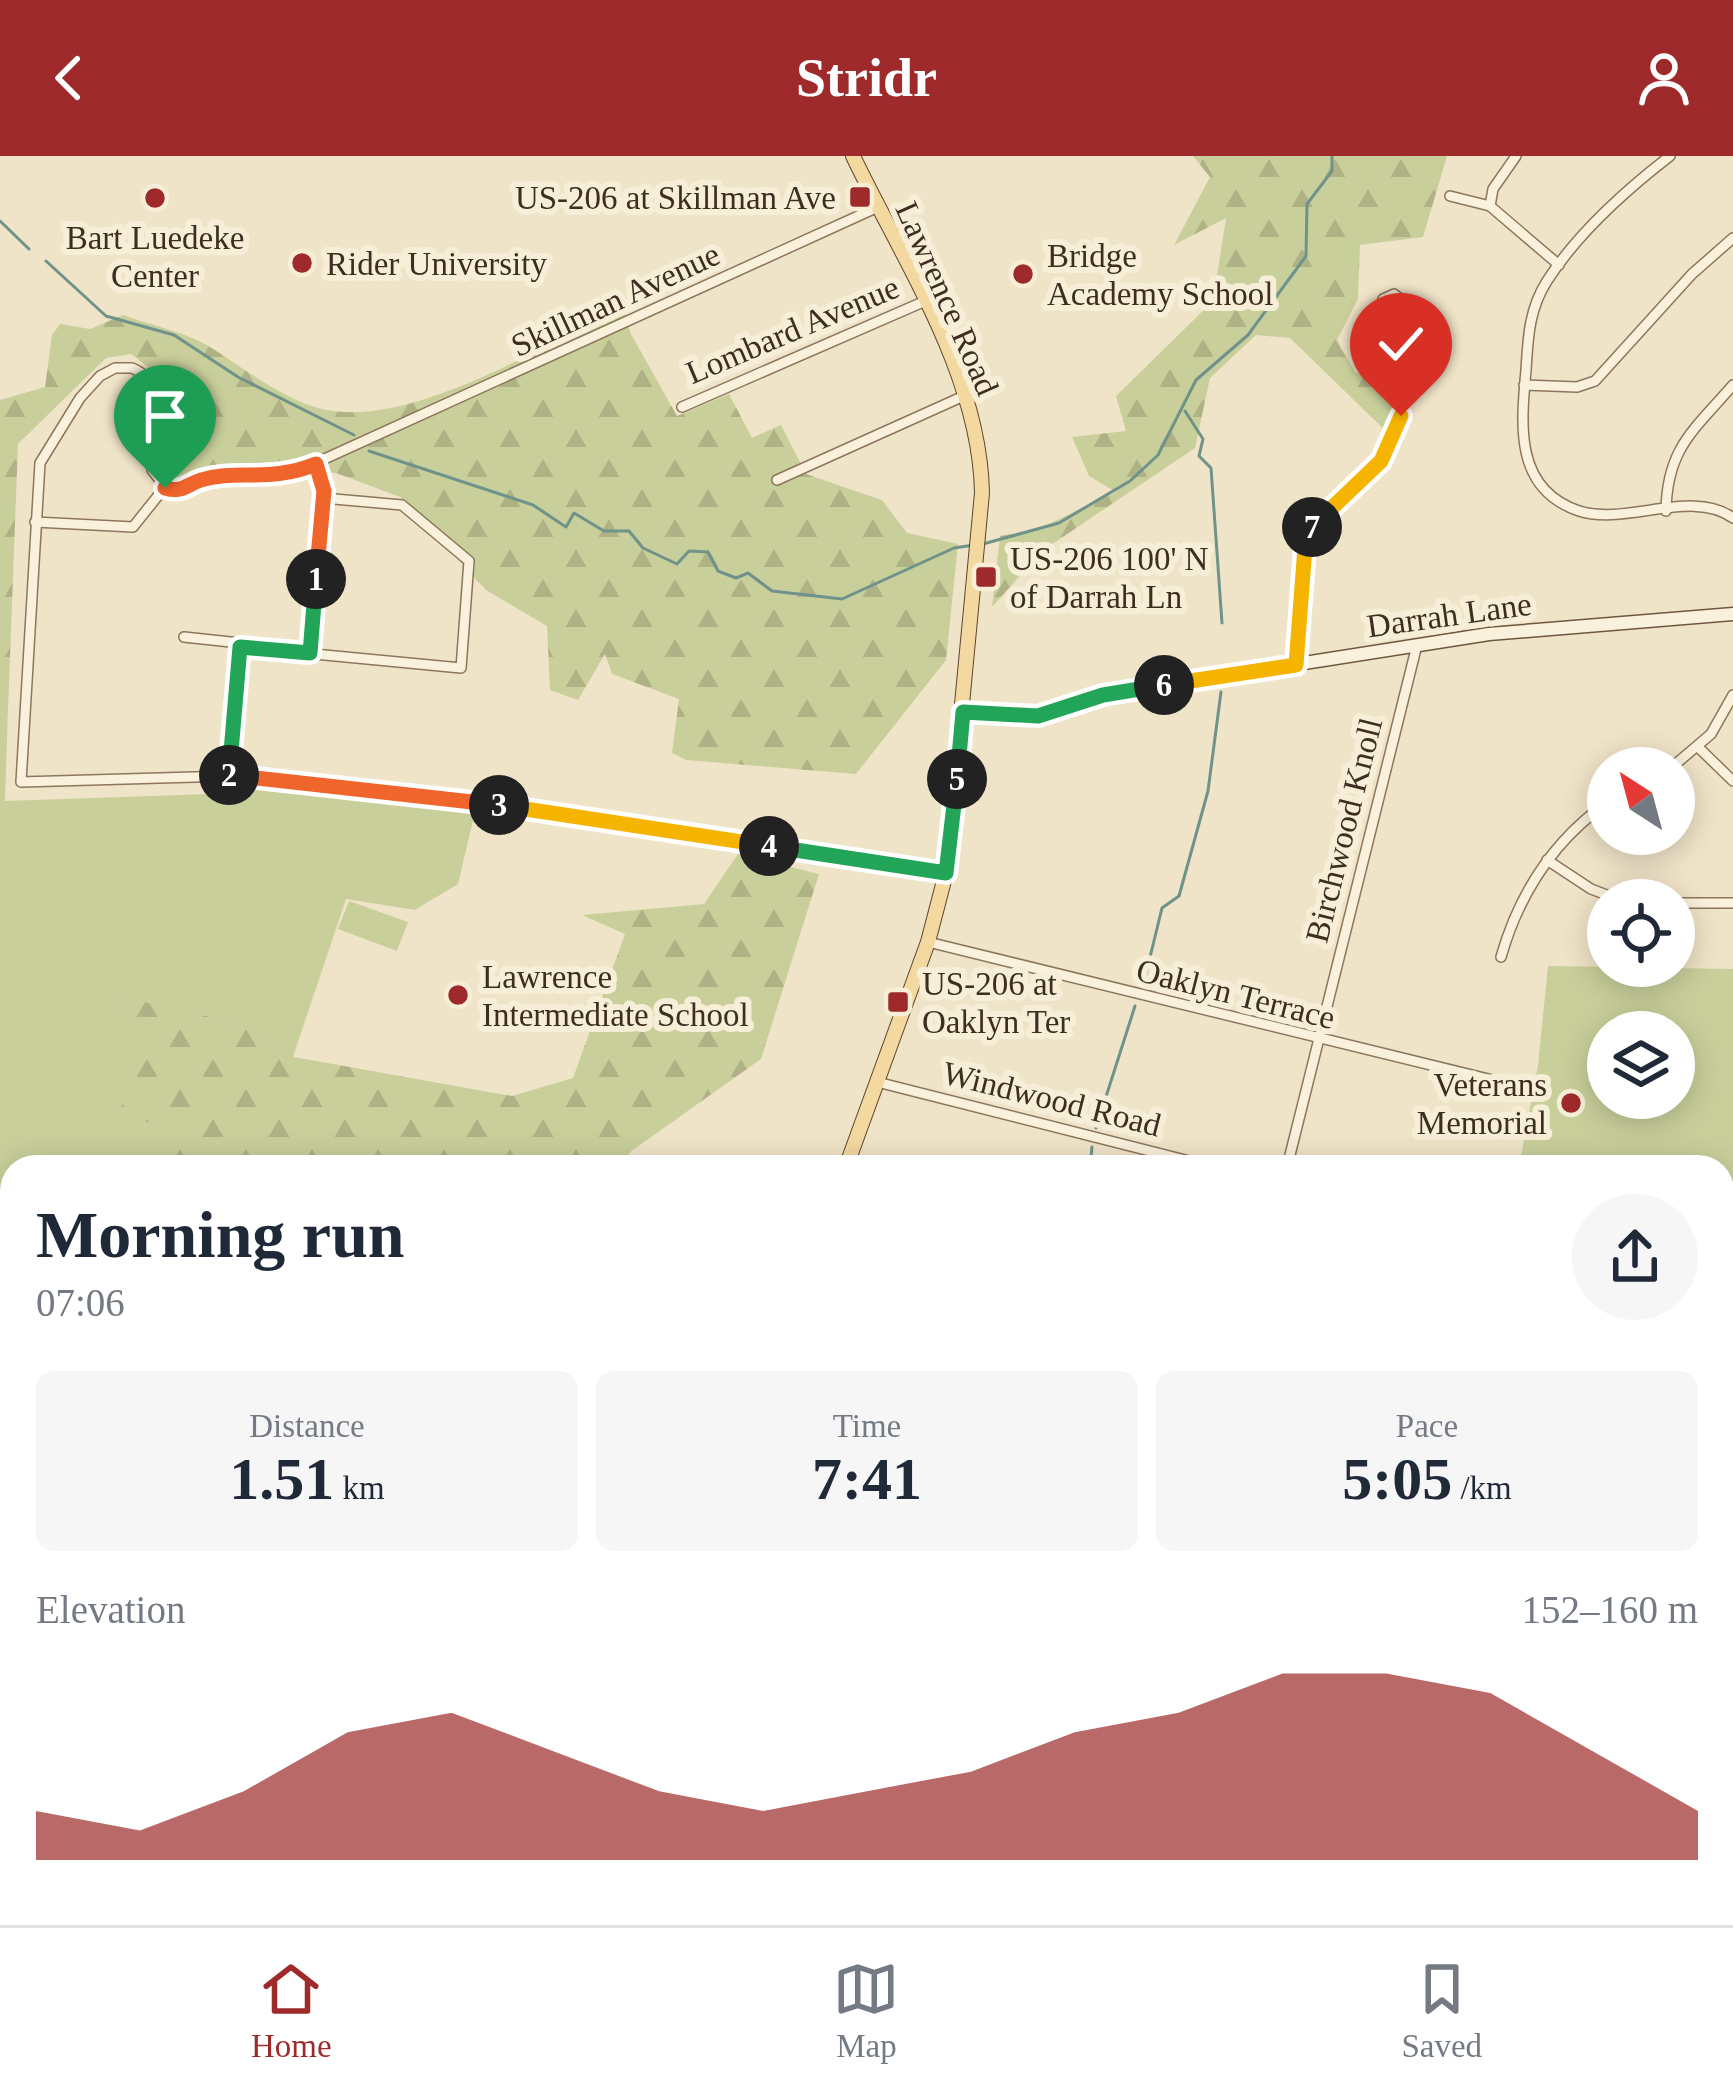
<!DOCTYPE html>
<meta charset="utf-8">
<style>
body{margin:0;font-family:"Times New Roman",serif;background:#f6f6f7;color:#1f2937;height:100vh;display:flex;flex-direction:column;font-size:45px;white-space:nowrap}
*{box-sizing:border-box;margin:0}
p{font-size:39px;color:#747a83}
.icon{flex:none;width:66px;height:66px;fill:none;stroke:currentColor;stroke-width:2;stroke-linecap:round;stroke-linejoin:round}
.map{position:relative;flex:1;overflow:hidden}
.drawer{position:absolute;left:0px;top:999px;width:1734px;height:771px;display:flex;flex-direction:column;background:#fff;border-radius:36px 36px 0 0;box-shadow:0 6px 30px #0003}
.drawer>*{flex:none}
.needle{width:78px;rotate:324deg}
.controls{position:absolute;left:1587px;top:591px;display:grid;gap:24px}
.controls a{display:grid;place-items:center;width:108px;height:108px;border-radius:50%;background:#fff;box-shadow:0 6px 30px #0003;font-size:60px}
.pin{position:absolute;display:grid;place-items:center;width:102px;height:102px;color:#fff;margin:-123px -51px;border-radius:50% 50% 50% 0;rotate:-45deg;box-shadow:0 0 12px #0007}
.pin .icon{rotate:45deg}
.km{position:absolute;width:60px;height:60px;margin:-30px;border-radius:50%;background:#222;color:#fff;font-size:33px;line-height:60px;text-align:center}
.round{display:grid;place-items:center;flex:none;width:126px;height:126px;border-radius:63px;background:#f6f6f7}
.head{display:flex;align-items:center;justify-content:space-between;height:204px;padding:0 36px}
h1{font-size:66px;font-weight:600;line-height:90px}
.stats{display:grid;grid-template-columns:repeat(3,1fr);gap:18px;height:204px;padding:12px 36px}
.stats div{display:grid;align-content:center;border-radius:18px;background:#f6f6f7;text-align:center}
.stats b{font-size:60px;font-weight:600}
.stats small{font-size:33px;font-weight:400}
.stats p{font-size:33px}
.chart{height:336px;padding:24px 36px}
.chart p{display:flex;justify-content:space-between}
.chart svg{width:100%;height:216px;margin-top:12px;fill:#9e2a2b;opacity:.7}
header{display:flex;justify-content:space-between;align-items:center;height:156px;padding:0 36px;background:#9e2a2b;color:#fff;font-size:54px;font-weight:600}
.dock{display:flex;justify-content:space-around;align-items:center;height:168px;border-top:3px solid #e0e1e3;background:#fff;font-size:33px;color:#747a83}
.dock a{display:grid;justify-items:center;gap:6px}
.dock .active{color:#9e2a2b}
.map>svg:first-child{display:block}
.forest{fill:url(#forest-firs)}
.park{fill:#c9cf9b;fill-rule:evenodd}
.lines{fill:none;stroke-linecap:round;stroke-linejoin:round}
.stream{stroke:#6f938a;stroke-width:3}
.street-casing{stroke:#8d765c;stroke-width:12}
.secondary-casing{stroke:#6f573f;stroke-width:15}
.primary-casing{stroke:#5b4430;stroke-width:16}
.street{stroke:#faf1dc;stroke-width:9}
.secondary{stroke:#faf1dc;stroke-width:12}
.primary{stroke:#f3d9a0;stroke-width:14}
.split-1-casing{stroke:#fff;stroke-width:24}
.split-2-casing{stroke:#fff;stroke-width:24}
.split-3-casing{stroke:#fff;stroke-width:24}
.split-4-casing{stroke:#fff;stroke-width:24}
.split-5-casing{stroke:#fff;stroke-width:24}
.split-6-casing{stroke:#fff;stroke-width:24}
.split-7-casing{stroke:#fff;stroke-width:24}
.split-8-casing{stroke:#fff;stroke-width:24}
.split-1{stroke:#f0652b;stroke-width:15}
.split-2{stroke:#22a559;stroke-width:15}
.split-3{stroke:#f0652b;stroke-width:15}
.split-4{stroke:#f5b400;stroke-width:15}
.split-5{stroke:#22a559;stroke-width:15}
.split-6{stroke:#22a559;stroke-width:15}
.split-7{stroke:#f5b400;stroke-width:15}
.split-8{stroke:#f5b400;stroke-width:15}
.poi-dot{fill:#9e2a2b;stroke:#f7eed8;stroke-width:4.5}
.labels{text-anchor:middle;stroke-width:12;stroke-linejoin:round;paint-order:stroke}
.poi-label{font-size:33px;fill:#3d2e20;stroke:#f7eed8;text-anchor:start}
.street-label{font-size:33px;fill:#3d2e20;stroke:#f7eed8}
</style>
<header><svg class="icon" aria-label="back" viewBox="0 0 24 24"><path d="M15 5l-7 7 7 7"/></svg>Stridr<svg class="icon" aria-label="person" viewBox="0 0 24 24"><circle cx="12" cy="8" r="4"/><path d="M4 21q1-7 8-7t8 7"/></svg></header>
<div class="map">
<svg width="1733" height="1769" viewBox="0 0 1733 1769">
<defs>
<pattern id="forest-firs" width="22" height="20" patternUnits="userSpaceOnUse" patternTransform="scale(3)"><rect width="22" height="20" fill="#c9cf9b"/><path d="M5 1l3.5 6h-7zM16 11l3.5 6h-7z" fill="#aeb285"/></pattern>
</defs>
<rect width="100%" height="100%" fill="#f0e4c8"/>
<g class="forest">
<polygon points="1193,0 1447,0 1423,81 1360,89 1358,143 1337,184 1355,216 1400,233 1396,285 1290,182 1256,179 1210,222 1195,292 1042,395 992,451 1000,380 1036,374 1116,336 1089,320 1072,281 1126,275 1116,240 1213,145 1226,62 1174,89 1210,21"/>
<path d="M623,152L631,178L677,260L729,238L752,282L781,269L806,318L882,344L907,377L958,388L946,504L856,618L686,604L672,597L679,543L612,518L605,498L578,544L550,534L547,470L486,434L400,341L336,317L297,316L167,335L175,232L131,198L106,202L18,288L8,554L0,559V244L45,231L52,179L60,168L90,173L123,159C150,169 186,176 210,191C244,212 282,243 322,253C410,274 544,188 623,152Z"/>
<polygon points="738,698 819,718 761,903 630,996 622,1011 161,1011 104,962 121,840 234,866 294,901 512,940 573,922 625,778 582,759 704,748"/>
<polygon points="350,1758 534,1758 540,1769 344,1769"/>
<polygon points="1450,1758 1584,1758 1589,1769 1455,1769"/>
</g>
<g class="park">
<polygon points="8,554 5,645 239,637 244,624 476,652 458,728 415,754 346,743 293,901 234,866 121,841 118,864 132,881 121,956 174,976 168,1011 12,1011 12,1235 0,1238 0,559"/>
<polygon points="349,745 408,766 397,795 338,773"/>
<path d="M1548,810L1733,813V1144L1722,1145V1011H1519L1538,909ZM1608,876H1674V942H1608Z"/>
<polygon points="1733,1381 1733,1769 1589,1769 1584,1758 1722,1758 1722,1386"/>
<polygon points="25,1758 350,1758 344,1769 33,1769"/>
</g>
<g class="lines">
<g class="stream">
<polyline points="0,65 29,93"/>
<polyline points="46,105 106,160 174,179 238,221 354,279"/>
<polyline points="1185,255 1203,283 1199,300 1211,312 1222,467"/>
<polyline points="369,295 533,349 566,371 574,357 604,375 629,375 643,392 677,408 689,395 708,396 718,415 736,422 748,417 772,435 842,443 954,392 974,389"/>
<polyline points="983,388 1059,367 1130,325 1158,299 1196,224 1248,179 1306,100 1307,48 1332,15 1332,0"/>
<polyline points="1143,830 1162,752 1179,740 1208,635 1221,536"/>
<polyline points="1096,972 1135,850"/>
<polyline points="1090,1011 1092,991"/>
</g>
<defs>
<g id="street">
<path d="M1670,0C1626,34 1577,78 1547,125C1529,153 1528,182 1526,214C1521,269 1514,333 1579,355C1626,370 1693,332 1733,362"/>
<polyline points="1450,40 1490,50 1559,109"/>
<polyline points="1490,50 1493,33 1516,0"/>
<polygon points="1394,138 1408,149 1406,175 1381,159 1383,143"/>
<polyline points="1524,229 1577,231 1595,225 1692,118 1733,82"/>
<polyline points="682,251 923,146"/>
<polyline points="777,324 966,239"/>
<path d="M1666,355C1667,292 1694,274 1733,229"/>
<polyline points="35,366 133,371 165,331"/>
<path d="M184,481L240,487L229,620L21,626L40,307L80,242L100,220L115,212H132C175,230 152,278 152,314L166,332L298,315L878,51"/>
<polyline points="240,491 461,512 469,405 402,349 323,342"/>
<polyline points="310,498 324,335 316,307"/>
<polyline points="1296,509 1307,381 1320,358 1381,305 1395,283 1406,175"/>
<polyline points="1699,592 1733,625"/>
<polyline points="1671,612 1711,578 1733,539"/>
<polyline points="229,620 467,644 946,717"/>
<polyline points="1547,704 1591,733 1620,744"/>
<polyline points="1674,747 1733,747"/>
<polyline points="928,786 1533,934"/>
<path d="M1501,801C1519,738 1554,684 1608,646"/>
<polyline points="877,926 1213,1011"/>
<polyline points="1287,1011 1417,489"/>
<polyline points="1722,1202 1733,1198"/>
<polyline points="1722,1318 1733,1312"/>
<polyline points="615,1758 622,1769"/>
<polyline points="752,1769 770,1758"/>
<polyline points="1160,1769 1190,1758"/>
</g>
<g id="secondary">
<polyline points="963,556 1038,560 1119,536 1489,478 1733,458"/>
<polyline points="0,1233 12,1230"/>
</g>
<g id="primary">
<path d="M846,1011L928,786L946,717L982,337C980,218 903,105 853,0"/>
<polyline points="1026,1758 1034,1769"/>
</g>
</defs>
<use href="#street" class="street-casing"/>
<use href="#secondary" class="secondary-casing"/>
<use href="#primary" class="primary-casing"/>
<use href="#street" class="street"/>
<use href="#secondary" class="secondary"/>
<use href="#primary" class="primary"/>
</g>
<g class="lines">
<defs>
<path id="split-1" d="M165,332C182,337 186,329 201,324C236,313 270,327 316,308L324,335L316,423"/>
<polyline id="split-2" points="229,619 240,491 310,497 316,423"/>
<polyline id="split-3" points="229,619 499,649"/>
<polyline id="split-4" points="499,649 769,690"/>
<polyline id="split-5" points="769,690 946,717 957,623"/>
<polyline id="split-6" points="957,623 963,556 1038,560 1103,539 1164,529"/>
<polyline id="split-7" points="1164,529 1296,509 1305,391 1312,371"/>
<polyline id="split-8" points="1312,371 1381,305 1401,260"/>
</defs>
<use href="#split-1" class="split-1-casing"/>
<use href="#split-2" class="split-2-casing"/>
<use href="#split-3" class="split-3-casing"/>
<use href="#split-4" class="split-4-casing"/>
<use href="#split-5" class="split-5-casing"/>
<use href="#split-6" class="split-6-casing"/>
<use href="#split-7" class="split-7-casing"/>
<use href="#split-8" class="split-8-casing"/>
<use href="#split-1" class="split-1"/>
<use href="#split-2" class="split-2"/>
<use href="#split-3" class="split-3"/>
<use href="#split-4" class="split-4"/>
<use href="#split-5" class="split-5"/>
<use href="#split-6" class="split-6"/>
<use href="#split-7" class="split-7"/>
<use href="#split-8" class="split-8"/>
</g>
<g class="poi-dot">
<rect x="848" y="29" width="24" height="24" rx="6"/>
<circle cx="155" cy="42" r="12"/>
<circle cx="302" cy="107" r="12"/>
<circle cx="1023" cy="118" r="12"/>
<rect x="974" y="409" width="24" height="24" rx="6"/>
<circle cx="458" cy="839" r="12"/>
<rect x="886" y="834" width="24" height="24" rx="6"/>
<circle cx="1571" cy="947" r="12"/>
</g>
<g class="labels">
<g class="poi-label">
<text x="836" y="53" text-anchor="end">US-206 at Skillman Ave</text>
<text x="155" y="93" text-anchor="middle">Bart Luedeke<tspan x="155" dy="38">Center</tspan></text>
<text x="1047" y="111">Bridge<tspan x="1047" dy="38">Academy School</tspan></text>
<text x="326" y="119">Rider University</text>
<text x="1010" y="414">US-206 100' N<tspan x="1010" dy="38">of Darrah Ln</tspan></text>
<text x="482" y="832">Lawrence<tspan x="482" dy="38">Intermediate School</tspan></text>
<text x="922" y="839">US-206 at<tspan x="922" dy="38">Oaklyn Ter</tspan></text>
<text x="1547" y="940" text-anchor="end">Veterans<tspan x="1547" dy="38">Memorial</tspan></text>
</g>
<g class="street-label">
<text transform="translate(948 142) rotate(66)" y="12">Lawrence Road</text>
<text transform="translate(615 143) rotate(-25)" y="12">Skillman Avenue</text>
<text transform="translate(792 173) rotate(-23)" y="12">Lombard Avenue</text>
<text transform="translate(1449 458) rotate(-8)" y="12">Darrah Lane</text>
<text transform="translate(1343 674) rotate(-76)" y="12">Birchwood Knoll</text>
<text transform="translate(1236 837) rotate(14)" y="12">Oaklyn Terrace</text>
<text transform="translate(1052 942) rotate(14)" y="12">Windwood Road</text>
</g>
</g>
</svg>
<div class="controls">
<a><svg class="needle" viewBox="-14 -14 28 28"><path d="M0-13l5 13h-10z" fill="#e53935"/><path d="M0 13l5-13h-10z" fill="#747a83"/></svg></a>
<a><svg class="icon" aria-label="locate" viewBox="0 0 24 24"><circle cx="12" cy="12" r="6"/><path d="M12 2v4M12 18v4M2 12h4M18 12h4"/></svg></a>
<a><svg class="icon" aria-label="layers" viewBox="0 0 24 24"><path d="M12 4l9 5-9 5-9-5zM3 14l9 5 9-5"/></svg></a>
</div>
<div class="pin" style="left:165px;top:332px;background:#1e9e55"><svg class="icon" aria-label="arrive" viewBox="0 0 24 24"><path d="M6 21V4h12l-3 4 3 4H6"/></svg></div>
<div class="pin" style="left:1401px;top:260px;background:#d93025"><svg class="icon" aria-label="check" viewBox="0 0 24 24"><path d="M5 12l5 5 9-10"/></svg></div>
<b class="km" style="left:316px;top:423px">1</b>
<b class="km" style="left:229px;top:619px">2</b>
<b class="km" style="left:499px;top:649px">3</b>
<b class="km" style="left:769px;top:690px">4</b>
<b class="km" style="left:957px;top:623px">5</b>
<b class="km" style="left:1164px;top:529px">6</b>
<b class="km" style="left:1312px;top:371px">7</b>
<section class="drawer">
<div class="head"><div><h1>Morning run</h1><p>07:06</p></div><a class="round"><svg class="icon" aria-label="share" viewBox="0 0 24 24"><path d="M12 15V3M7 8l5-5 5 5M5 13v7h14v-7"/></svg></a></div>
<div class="stats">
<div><p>Distance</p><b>1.51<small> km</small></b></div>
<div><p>Time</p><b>7:41</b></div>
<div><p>Pace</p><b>5:05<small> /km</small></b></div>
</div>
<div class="chart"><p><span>Elevation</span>152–160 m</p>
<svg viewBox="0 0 160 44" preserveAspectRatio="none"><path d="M0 44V34L10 38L20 30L30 18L40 14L50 22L60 30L70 34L80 30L90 26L100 18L110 14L120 6L130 6L140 10L150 22L160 34V44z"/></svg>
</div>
</section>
</div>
<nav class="dock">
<a class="active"><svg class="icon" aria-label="home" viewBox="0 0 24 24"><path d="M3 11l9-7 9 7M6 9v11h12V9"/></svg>Home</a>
<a><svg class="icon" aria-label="map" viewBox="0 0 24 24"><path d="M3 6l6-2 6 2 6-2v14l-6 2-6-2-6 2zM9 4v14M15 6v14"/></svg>Map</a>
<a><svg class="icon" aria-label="saved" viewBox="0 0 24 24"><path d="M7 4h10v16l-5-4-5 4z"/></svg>Saved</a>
</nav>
